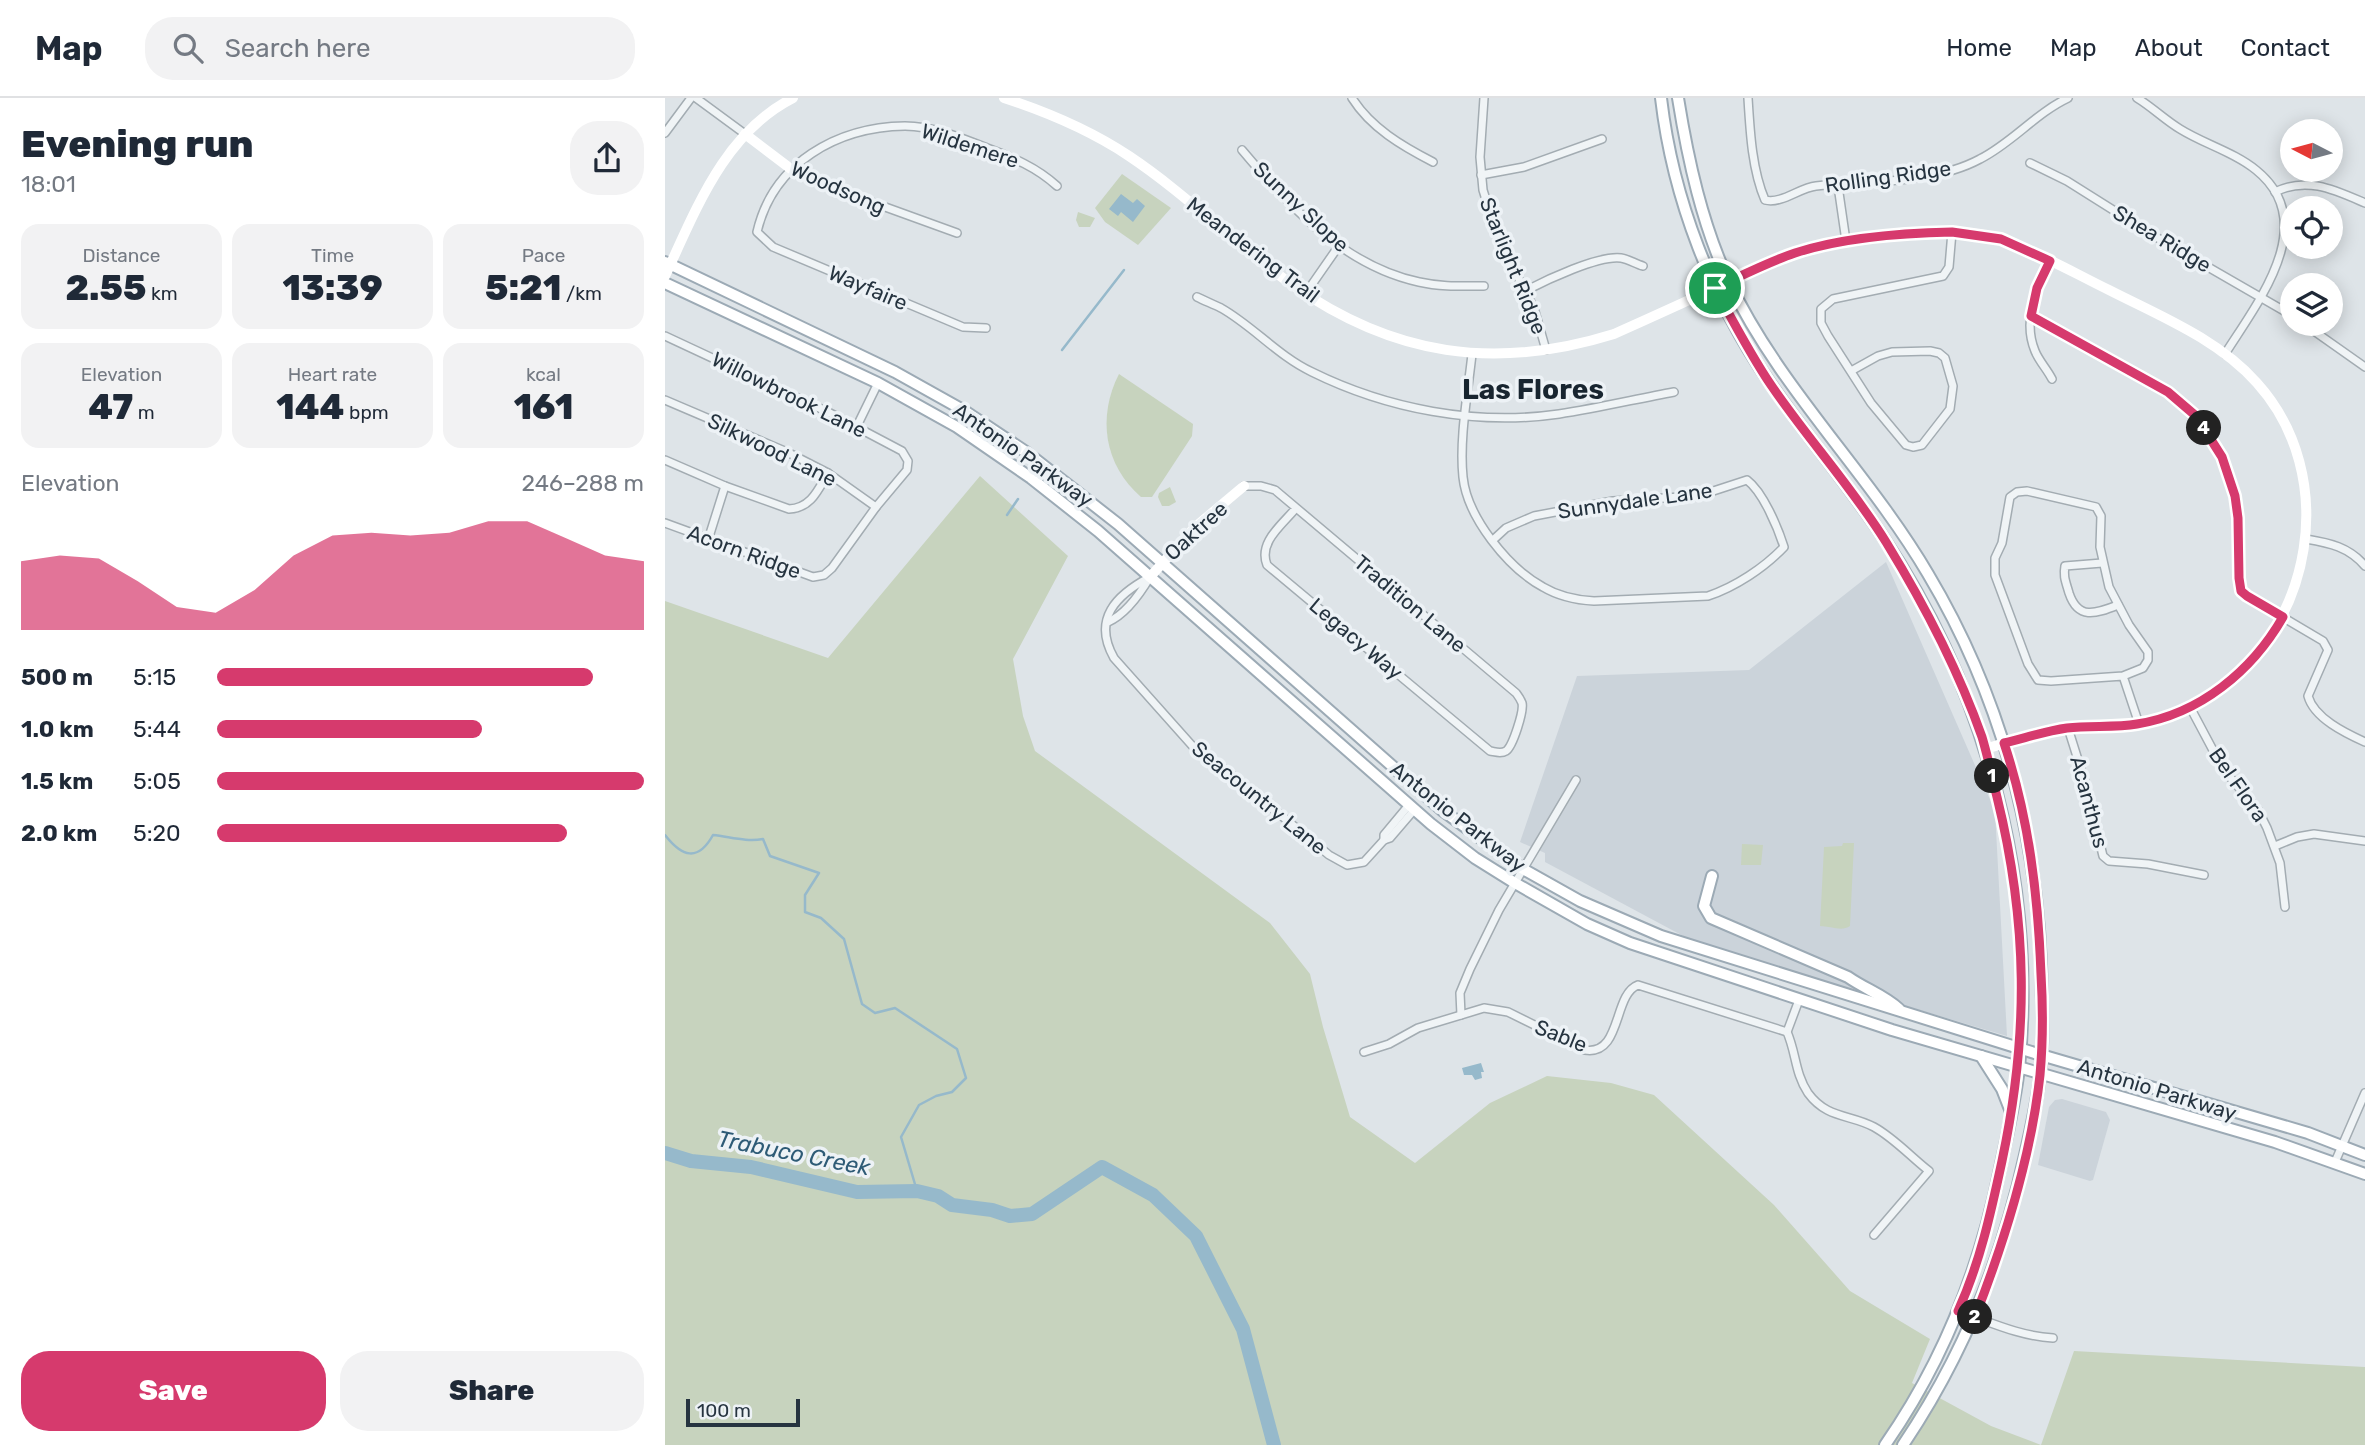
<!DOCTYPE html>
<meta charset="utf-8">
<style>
body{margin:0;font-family:Rubik,sans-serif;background:#f2f2f3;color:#1f2937;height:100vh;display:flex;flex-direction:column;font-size:26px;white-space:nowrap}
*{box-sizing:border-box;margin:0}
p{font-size:23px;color:#747a83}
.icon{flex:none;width:38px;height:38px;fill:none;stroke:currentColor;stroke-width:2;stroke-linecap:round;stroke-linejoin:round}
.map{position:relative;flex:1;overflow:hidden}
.panel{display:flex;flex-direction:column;background:#fff;width:665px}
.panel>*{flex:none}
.needle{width:46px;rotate:276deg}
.tools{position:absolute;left:1615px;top:21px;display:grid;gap:14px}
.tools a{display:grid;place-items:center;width:63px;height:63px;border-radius:50%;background:#fff;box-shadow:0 4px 18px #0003;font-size:35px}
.scale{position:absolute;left:21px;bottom:18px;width:114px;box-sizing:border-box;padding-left:7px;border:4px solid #263440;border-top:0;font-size:19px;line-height:24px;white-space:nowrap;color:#263440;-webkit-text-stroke:5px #edf2f6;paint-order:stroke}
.pin{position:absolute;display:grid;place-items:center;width:60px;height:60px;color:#fff;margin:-30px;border:4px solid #fff;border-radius:50%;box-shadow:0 2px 7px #0007}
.km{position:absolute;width:35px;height:35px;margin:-18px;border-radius:50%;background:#222;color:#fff;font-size:19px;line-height:35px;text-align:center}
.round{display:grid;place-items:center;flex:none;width:74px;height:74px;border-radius:28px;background:#f2f2f3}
.overview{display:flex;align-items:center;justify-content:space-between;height:119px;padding:0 21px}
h1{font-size:38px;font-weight:800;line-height:52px}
.figures{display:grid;grid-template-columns:repeat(3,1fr);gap:10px;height:119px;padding:7px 21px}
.figures div{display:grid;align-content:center;border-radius:18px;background:#f2f2f3;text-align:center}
.figures b{font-size:35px;font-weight:800}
.figures small{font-size:19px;font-weight:400}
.figures p{font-size:19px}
.chart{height:196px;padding:14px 21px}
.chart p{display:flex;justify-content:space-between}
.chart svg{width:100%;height:126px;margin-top:7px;fill:#d63a6d;opacity:.7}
.action{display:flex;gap:14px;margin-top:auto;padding:14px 21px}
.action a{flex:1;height:80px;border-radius:28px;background:#d63a6d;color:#fff;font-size:28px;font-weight:800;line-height:80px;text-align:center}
.action a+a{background:#f2f2f3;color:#1f2937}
ul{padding:0 21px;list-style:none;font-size:23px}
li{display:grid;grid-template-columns:112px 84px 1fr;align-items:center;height:52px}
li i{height:18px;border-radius:9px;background:#d63a6d}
header{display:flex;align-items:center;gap:42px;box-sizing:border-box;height:98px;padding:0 35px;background:#fff;border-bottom:2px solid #e0e1e3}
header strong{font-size:33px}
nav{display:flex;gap:38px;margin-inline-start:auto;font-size:24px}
.search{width:490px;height:63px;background:#f2f2f3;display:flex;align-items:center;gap:18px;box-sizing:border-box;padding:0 24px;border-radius:28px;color:#747a83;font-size:26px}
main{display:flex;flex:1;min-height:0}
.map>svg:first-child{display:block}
.built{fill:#cbd3da}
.green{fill:#c7d3be}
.water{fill:#96b9cb}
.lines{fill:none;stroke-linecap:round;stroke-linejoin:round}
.stream{stroke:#96b9cb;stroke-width:2.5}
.river{stroke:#96b9cb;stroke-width:14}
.street-casing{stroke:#a3acb2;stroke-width:10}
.primary-casing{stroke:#9caab5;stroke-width:14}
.street{stroke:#f0f4f6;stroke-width:7}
.secondary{stroke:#fff;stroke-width:10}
.primary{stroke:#fff;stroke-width:10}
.route-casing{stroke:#fff;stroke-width:14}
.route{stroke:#d63a6d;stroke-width:9}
.labels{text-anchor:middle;stroke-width:7;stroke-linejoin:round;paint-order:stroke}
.street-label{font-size:21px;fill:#263440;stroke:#edf2f6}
.water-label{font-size:23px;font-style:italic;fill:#2e5b76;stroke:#edf2f6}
.district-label{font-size:28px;font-weight:bold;fill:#182530;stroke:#edf2f6}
</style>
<header>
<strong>Map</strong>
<div class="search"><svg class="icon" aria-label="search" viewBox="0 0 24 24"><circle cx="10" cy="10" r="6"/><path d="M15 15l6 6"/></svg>Search here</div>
<nav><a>Home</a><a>Map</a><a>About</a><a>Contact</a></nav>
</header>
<main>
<section class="panel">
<div class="overview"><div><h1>Evening run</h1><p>18:01</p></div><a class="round"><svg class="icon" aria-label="share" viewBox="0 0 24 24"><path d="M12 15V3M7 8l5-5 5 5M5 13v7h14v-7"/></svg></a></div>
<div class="figures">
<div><p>Distance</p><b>2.55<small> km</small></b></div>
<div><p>Time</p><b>13:39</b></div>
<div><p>Pace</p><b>5:21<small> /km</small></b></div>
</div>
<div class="figures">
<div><p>Elevation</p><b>47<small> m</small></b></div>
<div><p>Heart rate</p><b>144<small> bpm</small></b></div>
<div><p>kcal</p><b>161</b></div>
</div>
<div class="chart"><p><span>Elevation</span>246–288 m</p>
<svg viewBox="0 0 160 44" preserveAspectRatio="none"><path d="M0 44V20L10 18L20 19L30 27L40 36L50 38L60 30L70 18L80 11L90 10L100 11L110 10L120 6L130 6L140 12L150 18L160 20V44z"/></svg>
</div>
<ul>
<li><b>500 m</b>5:15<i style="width:88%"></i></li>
<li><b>1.0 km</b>5:44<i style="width:62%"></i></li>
<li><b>1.5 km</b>5:05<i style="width:100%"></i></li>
<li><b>2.0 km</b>5:20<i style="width:82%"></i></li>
</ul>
<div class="action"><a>Save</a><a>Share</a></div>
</section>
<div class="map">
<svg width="1700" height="1347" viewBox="0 0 1700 1347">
<rect width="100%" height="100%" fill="#dee4e8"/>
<g class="built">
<polygon points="1221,464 1330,713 1342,938 1035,847 880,764 880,755 855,744 912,578 1084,572"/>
<polygon points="1397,1001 1441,1014 1445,1022 1428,1082 1425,1083 1373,1067 1384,1009 1390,1002"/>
</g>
<g class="green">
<polygon points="457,76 506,110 473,147 440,124 430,110"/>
<polygon points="413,114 430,120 425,129 414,129 411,122"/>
<path d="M454,276L528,326L527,338L487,399H476C439,367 432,319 454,276Z"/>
<polygon points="315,378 403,458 348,561 358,618 370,653 605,825 645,876 658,929 685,1019 750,1065 825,1005 882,978 946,985 989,997 1109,1107 1185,1193 1265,1241 1247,1285 1326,1328 1376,1347 1409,1253 1700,1269 1700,1347 0,1347 0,503 163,560"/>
<polygon points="505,389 511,404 504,408 497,408 493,399 494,395"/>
<path d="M1178,745H1189L1185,828C1177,834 1165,828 1155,828L1159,749L1177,748Z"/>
<polygon points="1077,746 1098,747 1096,767 1076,767"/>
</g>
<g class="water">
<polygon points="456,96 468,105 472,101 480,108 468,124 456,114 453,118 444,111"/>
<polygon points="816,965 819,974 816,974 817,980 810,982 807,977 799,977 797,970"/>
</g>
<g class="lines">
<g class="stream">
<polyline points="397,252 459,172"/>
<polyline points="342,417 353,401"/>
<path d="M0,737C17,759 33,764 48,737C66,739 81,744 98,741L105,758L154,775L140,797V814L156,820L179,841L197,906L210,915L230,910L292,951L301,980L287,994L271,998L254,1007L236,1039L252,1093"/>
</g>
<polyline class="river" points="0,1055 26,1063 86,1069 192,1094 252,1093 273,1098 287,1107 327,1112 345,1118 367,1116 437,1069 488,1097 531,1138 578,1231 609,1347"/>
<defs>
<g id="street">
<polyline points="31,0 80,36"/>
<path d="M687,0C706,30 737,48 768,64"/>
<polyline points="819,0 815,59 818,92 834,143 869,210 881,252"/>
<path d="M1083,0C1085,33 1087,72 1100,102C1117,106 1134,90 1151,88C1202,83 1269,86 1315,61C1347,45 1371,15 1403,0"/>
<path d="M1472,0C1487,9 1500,22 1515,31C1539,46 1569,54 1591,72C1657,125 1592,205 1560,256"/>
<polyline points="0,35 26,0"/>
<path d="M577,52C624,108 679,168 754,184C776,189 797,188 819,188"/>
<polyline points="1365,65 1402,83 1491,139 1628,218"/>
<polyline points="126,71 154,85 292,135"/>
<polyline points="816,77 859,69 937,41"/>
<polyline points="1173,88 1181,143"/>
<path d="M1610,94C1642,78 1670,92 1700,105"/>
<path d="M1385,163C1372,190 1357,222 1370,253C1374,263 1382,271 1387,281"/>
<path d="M860,193C881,182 934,157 956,160C963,161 971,166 978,168"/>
<polyline points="641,195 673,149"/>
<path d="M532,199C540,203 548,206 556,210C588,228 613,258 647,274C722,311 811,328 894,316C933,310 971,301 1009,294"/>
<path d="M1366,217C1397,235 1429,252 1460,270C1481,282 1505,293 1523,310C1551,338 1570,381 1573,420C1575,441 1567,484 1582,498L1658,543L1663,552L1643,598C1649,620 1680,635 1700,644"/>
<polyline points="1639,226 1700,269"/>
<path d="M321,230L298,229L108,149L92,134C108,65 172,29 240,28C268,28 297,40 322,50C349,60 371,69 392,88"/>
<polyline points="0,238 165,315 237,353 243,363 242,372 211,409 167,470 159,477 148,479 0,425"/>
<path d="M807,256C803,294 794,341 798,379C802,419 843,470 878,489C893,498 911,502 929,503L1043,498C1070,489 1099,470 1119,449C1113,430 1098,394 1082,382L1033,398L948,403L869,418L841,430L828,442"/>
<polyline points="1186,273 1213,258 1227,254 1265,253 1274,255 1280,260 1288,288 1285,311 1257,347 1248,349 1241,347 1206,305 1163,238 1156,225 1156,211 1168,201 1278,178 1284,169 1287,134"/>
<polyline points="0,302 122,354 163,375 211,409"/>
<polyline points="192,328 213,285"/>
<path d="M0,362L60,388L124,411C146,410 153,392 163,375"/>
<path d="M579,388H596L610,392L851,595C854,599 855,600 857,605C859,613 848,648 841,653C836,656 831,654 825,653L602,467C593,444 617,427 631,410"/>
<path d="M1641,441C1665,445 1684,449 1700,468"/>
<polyline points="43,442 60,388"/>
<path d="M1437,465L1400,468C1398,479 1401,484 1404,495C1413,522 1430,516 1453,507"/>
<path d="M485,479C451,497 427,521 449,560L531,652L561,672L664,757L682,767L699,764L719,742L725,740L749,712"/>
<path d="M443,524C461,516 475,496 485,479"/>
<polyline points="1458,578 1478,570 1483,562 1483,554 1464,527 1444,489 1435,449 1436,418 1431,409 1362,393 1352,394 1345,399 1337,445 1330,460 1330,477 1363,566 1373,582 1386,583 1458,578 1474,626"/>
<polyline points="1525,609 1558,671 1593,712 1602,730 1615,765 1620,809"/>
<polyline points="1403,630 1420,684 1438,758 1444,763 1483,766 1539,777"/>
<polyline points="719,742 719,737 744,707"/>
<polyline points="1610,748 1632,739 1649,736 1700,743"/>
<polyline points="796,917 795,895 805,871 834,812 911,682"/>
<polyline points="1122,934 1134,902"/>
<path d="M699,954L724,946L753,930L819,910L843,914L920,952C957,958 948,896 973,887L1122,934C1131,954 1130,976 1143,995C1162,1021 1185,1016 1209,1029C1229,1040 1246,1059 1264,1073L1209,1137"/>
<polyline points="1670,1064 1700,995"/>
<path d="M1293,1213C1325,1224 1354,1238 1388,1240"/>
</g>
<g id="primary">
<path d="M996,0C1008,102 1047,201 1105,285C1141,338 1183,386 1218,439C1321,593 1372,785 1354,970C1350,1004 1342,1038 1335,1071C1315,1170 1278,1264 1220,1347"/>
<path d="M1013,0C1023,62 1037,126 1064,184C1115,291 1203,374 1263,476C1334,595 1371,729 1376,867C1377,904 1379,941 1375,978C1372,1005 1366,1031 1360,1057C1337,1162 1298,1258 1238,1347"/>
<polyline points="0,164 230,274 298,312 361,354 453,426 777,712 858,771 915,803 996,838 1376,957 1643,1035 1700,1057"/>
<polyline points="0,185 213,285 292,329 366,380 433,433 766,726 810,760 850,785 922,826 965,845 1227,932 1610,1044 1700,1076"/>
<path d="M1047,778L1039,808L1046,820L1183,879C1200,891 1219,897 1234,911"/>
<polyline points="1316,958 1337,991 1346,1014"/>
</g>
</defs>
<use href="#street" class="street-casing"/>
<use href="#primary" class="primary-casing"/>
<use href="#street" class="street"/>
<g class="secondary">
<path d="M339,0C382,14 425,32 464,58C521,96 570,146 626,186C728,258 830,273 949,236C992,217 1035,197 1079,177C1096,169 1114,159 1133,154C1181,140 1237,132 1287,134C1303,135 1323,136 1338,142C1375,155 1409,175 1444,192C1495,218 1553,241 1592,285C1675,377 1649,532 1545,597C1520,613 1490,624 1460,627C1441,629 1421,628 1402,630C1374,634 1347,643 1320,651"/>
<polyline points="80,36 126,71"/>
<path d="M0,178C31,112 59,35 128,0"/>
<polyline points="485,479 529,430 579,388"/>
</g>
<use href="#primary" class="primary"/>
</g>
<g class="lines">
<defs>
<path id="route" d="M1287,134L1336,141L1385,163L1372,190L1366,218L1503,294L1531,318L1557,359L1570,398L1573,420L1574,480L1576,493L1582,498L1618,519C1587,573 1535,616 1472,626C1449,630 1425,627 1402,630C1381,633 1360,640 1339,645C1364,720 1373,797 1376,876C1378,910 1378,944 1375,977C1366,1060 1340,1142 1310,1219L1293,1213C1315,1165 1326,1114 1337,1063C1364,936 1363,825 1332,699C1327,679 1323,659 1317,639C1293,571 1259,506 1221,444C1187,389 1142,340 1106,287C1085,256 1068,223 1050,190C1076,178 1103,164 1130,155C1179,139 1236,135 1287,134Z"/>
</defs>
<use href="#route" class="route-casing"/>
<use href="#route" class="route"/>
</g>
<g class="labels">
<g class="street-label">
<text transform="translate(305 48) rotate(18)" y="7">Wildemere</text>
<text transform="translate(1223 79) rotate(-8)" y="7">Rolling Ridge</text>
<text transform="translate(173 90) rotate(24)" y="7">Woodsong</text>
<text transform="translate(636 109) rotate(43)" y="7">Sunny Slope</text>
<text transform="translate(1497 141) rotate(31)" y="7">Shea Ridge</text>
<text transform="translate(588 152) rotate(37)" y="7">Meandering Trail</text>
<text transform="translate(848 168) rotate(68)" y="7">Starlight Ridge</text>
<text transform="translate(203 190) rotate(23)" y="7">Wayfaire</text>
<text transform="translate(124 297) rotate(26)" y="7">Willowbrook Lane</text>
<text transform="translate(107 352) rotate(26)" y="7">Silkwood Lane</text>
<text transform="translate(358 357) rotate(35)" y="7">Antonio Parkway</text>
<text transform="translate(970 403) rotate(-8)" y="7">Sunnydale Lane</text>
<text transform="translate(531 433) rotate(-42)" y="7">Oaktree</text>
<text transform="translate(79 454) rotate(20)" y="7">Acorn Ridge</text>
<text transform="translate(745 506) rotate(40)" y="7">Tradition Lane</text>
<text transform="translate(691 541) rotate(40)" y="7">Legacy Way</text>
<text transform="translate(1573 687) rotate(55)" y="7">Bel Flora</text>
<text transform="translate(594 700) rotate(39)" y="7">Seacountry Lane</text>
<text transform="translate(1424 704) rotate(75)" y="7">Acanthus</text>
<text transform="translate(793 719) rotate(38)" y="7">Antonio Parkway</text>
<text transform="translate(896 938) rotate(22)" y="7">Sable</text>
<text transform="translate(1492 992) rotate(17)" y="7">Antonio Parkway</text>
</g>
<g class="water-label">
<text transform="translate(129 1055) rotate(11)" y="8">Trabuco Creek</text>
</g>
<g class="district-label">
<text x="868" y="301">Las Flores</text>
</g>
</g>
</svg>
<div class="tools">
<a><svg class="needle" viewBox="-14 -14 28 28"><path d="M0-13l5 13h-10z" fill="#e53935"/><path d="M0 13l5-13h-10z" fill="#747a83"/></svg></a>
<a><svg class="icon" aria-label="locate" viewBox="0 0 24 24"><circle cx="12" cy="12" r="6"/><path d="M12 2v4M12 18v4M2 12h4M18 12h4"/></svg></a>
<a><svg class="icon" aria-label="layers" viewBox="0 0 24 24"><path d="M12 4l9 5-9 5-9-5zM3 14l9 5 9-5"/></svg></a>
</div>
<div class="scale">100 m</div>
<div class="pin" style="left:1050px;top:190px;background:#1e9e55"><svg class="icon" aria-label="arrive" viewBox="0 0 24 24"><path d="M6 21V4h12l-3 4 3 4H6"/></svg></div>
<b class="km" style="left:1327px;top:678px">1</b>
<b class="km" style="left:1310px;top:1219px">2</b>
<b class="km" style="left:1539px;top:330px">4</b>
</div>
</main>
